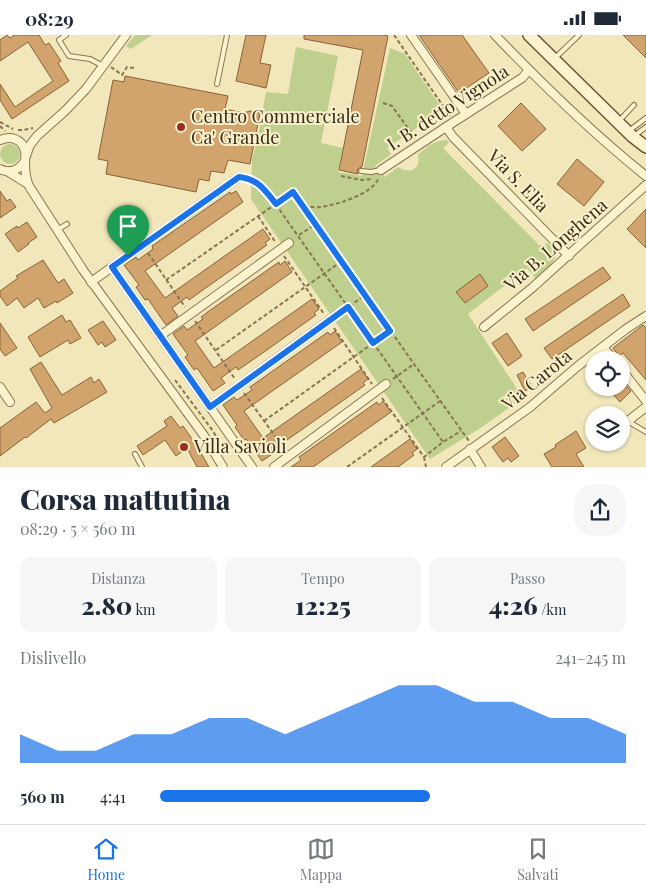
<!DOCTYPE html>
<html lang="it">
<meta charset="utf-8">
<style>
body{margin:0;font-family:"Playfair Display",serif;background:#f6f6f7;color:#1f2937;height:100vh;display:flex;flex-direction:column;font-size:19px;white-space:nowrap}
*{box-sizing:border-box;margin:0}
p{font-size:16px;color:#747a83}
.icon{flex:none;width:28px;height:28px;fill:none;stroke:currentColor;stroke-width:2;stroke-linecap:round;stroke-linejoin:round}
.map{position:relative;height:432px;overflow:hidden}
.panel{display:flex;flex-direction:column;background:#fff;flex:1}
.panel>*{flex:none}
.controls{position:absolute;left:585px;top:316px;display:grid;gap:10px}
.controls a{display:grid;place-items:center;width:45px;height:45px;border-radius:50%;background:#fff;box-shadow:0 1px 4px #0004;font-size:25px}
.pin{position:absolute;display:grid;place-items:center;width:42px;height:42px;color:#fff;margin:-51px -21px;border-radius:50% 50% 50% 0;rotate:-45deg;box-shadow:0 0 5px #0007}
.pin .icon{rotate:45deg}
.round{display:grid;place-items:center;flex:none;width:52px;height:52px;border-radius:20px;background:#f6f6f7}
.overview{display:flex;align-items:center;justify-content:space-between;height:85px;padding:0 20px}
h1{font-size:28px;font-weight:800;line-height:38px}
.figures{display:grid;grid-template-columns:repeat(3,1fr);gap:8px;height:85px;padding:5px 20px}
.figures div{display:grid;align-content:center;border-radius:12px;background:#f6f6f7;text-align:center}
.figures b{font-size:25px;font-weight:800}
.figures small{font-size:14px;font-weight:400}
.figures p{font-size:14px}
.chart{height:140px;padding:10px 20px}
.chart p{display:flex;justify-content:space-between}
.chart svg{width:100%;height:90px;margin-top:5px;fill:#1a73e8;opacity:.7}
ul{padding:0 20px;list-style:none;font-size:16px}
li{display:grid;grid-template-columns:80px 60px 1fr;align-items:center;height:38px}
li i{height:12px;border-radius:6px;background:#1a73e8}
.status{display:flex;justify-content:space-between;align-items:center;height:35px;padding:0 25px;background:#fff;direction:ltr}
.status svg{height:14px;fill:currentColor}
.tab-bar{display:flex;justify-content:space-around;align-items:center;height:70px;border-top:1px solid #e0e1e3;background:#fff;font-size:14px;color:#747a83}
.tab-bar a{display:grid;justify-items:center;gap:2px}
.tab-bar .on{color:#1a73e8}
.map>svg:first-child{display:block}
.green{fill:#bfcf8e}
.building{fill:#d2a46d;stroke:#896237}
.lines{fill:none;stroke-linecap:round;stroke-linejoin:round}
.lane-casing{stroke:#887653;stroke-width:6}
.street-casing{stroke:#887653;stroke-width:10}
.secondary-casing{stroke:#6a5737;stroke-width:14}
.path{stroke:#887653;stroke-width:2;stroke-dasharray:4 2.5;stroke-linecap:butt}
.lane{stroke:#fbf3cd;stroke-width:4}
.street{stroke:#fbf3cd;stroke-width:8}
.secondary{stroke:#fbf3cd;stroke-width:11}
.route-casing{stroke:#fff;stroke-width:10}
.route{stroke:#1a73e8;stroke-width:6}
.poi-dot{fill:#9b2e1f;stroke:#f8f0ca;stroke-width:2}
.labels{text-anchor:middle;stroke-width:4;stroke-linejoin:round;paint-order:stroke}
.street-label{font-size:18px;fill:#362b19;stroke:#f8f0ca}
.poi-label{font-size:18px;fill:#362b19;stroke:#f8f0ca;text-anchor:start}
</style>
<div class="status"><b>08:29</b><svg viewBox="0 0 49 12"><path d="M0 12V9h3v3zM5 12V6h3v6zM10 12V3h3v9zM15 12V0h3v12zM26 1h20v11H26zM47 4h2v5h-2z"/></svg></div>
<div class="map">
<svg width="646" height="432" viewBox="0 0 646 432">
<rect width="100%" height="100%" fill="#f1e7ba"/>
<g class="green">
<polygon points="135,0 152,0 131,14 126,11"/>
<path d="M296,12L338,21L321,108L343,113L338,137L362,141L390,13L405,19L443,75L387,113L391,119L375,131L385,142L398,132C410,140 421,134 418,120C428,111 433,106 447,105L449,108L443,113L540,211L547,208C568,220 546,234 536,244L527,233L468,279L523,363L479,394L430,424L251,164L252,125L260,91L266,57L288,59Z"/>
<circle cx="10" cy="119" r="10"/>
</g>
<g class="building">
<polygon points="7,0 10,3 15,0 39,0 45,10 49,8 61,26 58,28 69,46 12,84 0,65 0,49 15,72 53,46 28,7 0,26 0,5"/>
<polygon points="246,0 266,0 260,28 271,30 266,53 236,46"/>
<polygon points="304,0 383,0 388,1 362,132 359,133 357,135 358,139 339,135 363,15 304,4"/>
<polygon points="419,0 462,0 489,38 459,58"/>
<polygon points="623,0 646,0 646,23"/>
<polygon points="125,41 228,61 225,74 243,78 250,76 260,78 250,129 228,125 224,138 211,136 209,146 199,144 196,157 106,139 108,126 98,124 113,45 124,47"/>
<polygon points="521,68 546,94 522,116 498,91"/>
<polygon points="577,124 604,147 584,171 557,149"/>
<polygon points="0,156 7,166 10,164 16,172 0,183"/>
<polygon points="236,156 243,167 145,236 165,263 263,194 270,204 265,208 267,210 207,252 189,265 187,262 172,273 178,281 166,290 148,264 145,265 136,252 139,250 124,230 136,222 138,225 153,214 152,211 230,157 231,159"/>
<polygon points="646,174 646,213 627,194"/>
<polygon points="27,187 37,202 28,208 29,209 18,217 5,199 17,191 18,193"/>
<polygon points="43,225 58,248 64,244 73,258 57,268 56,266 44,273 38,263 24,273 17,263 7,271 0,261 0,256 18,243 16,241"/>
<polygon points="285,226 292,237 195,306 214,333 312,264 319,274 314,278 316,280 264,317 238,335 236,332 221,343 225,348 213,356 197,333 194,335 185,322 188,320 173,299 184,291 187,295 203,284 201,282 209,276 279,227 280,230"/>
<polygon points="603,232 611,243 533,296 525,284"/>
<polygon points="480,239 488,251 465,268 456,257"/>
<polygon points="623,259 630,271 552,324 544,313"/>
<polygon points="62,280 66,287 70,285 81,303 70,309 68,305 40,322 28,302"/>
<polygon points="103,286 116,305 105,312 102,307 98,310 88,295"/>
<polygon points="0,288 17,313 5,321 0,314"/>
<polygon points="643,290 646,293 646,345 623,318 619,321 613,313"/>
<polygon points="335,296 342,307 244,376 263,403 361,334 368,344 363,348 365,350 287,405 286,402 270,413 274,418 262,426 246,404 244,405 235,392 237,390 223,370 234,362 237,365 252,355 250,352 328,297 330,300"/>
<polygon points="507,298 522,321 508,331 492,308"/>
<polygon points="41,327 62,360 91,342 94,348 99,344 107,357 54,388 51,384 26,403 25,402 0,421 0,393 36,367 45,378 52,373 30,334"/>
<polygon points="523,337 532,352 525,356 517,340"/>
<polygon points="621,345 631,356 620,367 611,357 616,352 621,352"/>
<polygon points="383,366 391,377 313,432 291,432 301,425 299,422 377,367 379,370"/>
<polygon points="171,381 180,393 183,391 195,408 209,432 197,432 187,413 176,421 165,405 143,420 137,411 167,391 164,386"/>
<polygon points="576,396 586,413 576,419 584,432 552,432 544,419 556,412 555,410"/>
<polygon points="505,402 519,421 511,427 508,423 503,427 492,412"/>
<polygon points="410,404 417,414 412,418 414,420 398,432 371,432"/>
</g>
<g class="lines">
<defs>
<g id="lane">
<polyline points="66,0 59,5 69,21 90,24 103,31"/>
<polyline points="555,23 579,0"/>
<polyline points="217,49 227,0"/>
<polyline points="619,86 634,70"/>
<polyline points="630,95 646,83"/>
<polyline points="634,101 646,92"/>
<polyline points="361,136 371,137 381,135"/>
<polyline points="57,195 67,189"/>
<polyline points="629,387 646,397"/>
<polyline points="135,419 142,432"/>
</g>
<g id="street">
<polyline points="411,0 466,79"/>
<path d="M495,0C543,50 592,98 646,141"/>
<polyline points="446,92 453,102 569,221"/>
<path d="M0,105C10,101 22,103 25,116C26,120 25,124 25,128C25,135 26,144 29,151L83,235L205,402L223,432"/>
<polyline points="26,121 30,110 37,101 65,76 86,54 126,0"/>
<path d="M0,134C10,139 19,135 25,126"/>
<polyline points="381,135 446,92 522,43 529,35"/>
<polyline points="7,136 28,149"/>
<polyline points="112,232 252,432"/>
<polyline points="91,247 239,142"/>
<polyline points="484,292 532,253 646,150"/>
<polyline points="160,301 289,208"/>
<polyline points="603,312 614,325"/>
<polyline points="621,334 646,366"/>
<polyline points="0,352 10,367"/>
<polyline points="210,372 338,279"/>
<polyline points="628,386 646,372"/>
<polyline points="470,414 481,432"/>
<polyline points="274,432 386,349"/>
<polyline points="446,432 529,373 578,331 626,294 646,281"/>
</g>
<polyline id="secondary" points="529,0 633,102 646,112"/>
</defs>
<use href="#lane" class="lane-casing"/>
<use href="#street" class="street-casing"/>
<use href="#secondary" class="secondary-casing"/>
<g class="path">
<polyline points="394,0 450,81"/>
<polyline points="111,32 122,40 127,32 134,33"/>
<polyline points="383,68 392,71 415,103"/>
<polyline points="0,87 13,94"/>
<polyline points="0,91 5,96"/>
<polyline points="18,95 23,95 33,93"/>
<polyline points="341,141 362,145 373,144"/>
<polyline points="248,143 263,152 267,157 443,407"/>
<path d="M304,171C309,171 315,173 320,172C336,170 374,159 379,142"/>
<polyline points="258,181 276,208"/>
<polyline points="299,200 316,189"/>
<polyline points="148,218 185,272"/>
<polyline points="284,221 324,279"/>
<polyline points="166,245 293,157 414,329 469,406"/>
<polyline points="344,275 365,260"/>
<polyline points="195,286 235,344"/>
<polyline points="334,293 372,349"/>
<polyline points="216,315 342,226"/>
<polyline points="393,344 414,329"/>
<polyline points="175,345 213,396 226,419"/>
<polyline points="244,358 285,415"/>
<polyline points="382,363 424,422 443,407 461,396"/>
<polyline points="264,386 390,296"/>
<polyline points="424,422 426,432"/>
<polyline points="347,432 440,366"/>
</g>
<use href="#lane" class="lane"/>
<use href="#street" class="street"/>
<use href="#secondary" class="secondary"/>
</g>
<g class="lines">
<defs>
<path id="route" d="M239,142C258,144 265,155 276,169L293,157L390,296L373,308L348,272L210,372L112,232Z"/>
</defs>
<use href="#route" class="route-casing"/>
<use href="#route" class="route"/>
</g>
<g class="poi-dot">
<circle cx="181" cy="92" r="5"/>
<circle cx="184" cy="412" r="5"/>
</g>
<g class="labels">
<g class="street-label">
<text transform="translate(448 73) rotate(-33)" y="6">I. B. detto Vignola</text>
<text transform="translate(518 146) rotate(46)" y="6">Via S. Elia</text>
<text transform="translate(556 210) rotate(-41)" y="6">Via B. Longhena</text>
<text transform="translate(537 345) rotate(-39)" y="6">Via Carota</text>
</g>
<g class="poi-label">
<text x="191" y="88">Centro Commerciale<tspan x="191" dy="21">Ca' Grande</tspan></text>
<text x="194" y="418">Villa Savioli</text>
</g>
</g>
</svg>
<div class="controls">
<a><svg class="icon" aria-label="locate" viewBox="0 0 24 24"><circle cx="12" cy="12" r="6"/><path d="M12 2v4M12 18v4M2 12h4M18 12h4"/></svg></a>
<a><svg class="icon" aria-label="layers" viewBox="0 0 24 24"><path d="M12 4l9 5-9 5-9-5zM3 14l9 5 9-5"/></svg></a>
</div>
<div class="pin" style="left:128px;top:221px;background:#1e9e55"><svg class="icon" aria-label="arrive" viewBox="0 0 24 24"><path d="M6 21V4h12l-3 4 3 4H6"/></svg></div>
</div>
<section class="panel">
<div class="overview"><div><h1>Corsa mattutina</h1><p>08:29 · 5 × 560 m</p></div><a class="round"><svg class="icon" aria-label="share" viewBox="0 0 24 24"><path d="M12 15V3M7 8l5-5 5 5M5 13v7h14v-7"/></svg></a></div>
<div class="figures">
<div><p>Distanza</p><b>2.80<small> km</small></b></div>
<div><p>Tempo</p><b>12:25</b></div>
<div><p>Passo</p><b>4:26<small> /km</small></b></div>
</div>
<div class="chart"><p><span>Dislivello</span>241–245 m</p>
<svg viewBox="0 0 160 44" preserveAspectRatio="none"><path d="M0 44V30L10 38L20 38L30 30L40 30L50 22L60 22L70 30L80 22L90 14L100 6L110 6L120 14L130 14L140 22L150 22L160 30V44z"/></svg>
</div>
<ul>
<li><b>560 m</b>4:41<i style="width:58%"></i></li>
</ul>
</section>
<nav class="tab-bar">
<a class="on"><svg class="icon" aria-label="home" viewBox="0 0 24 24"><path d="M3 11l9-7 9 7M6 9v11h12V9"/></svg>Home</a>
<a><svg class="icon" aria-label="map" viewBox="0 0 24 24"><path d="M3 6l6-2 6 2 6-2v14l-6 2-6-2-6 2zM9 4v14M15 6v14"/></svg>Mappa</a>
<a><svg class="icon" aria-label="saved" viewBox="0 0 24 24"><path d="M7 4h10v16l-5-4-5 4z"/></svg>Salvati</a>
</nav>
